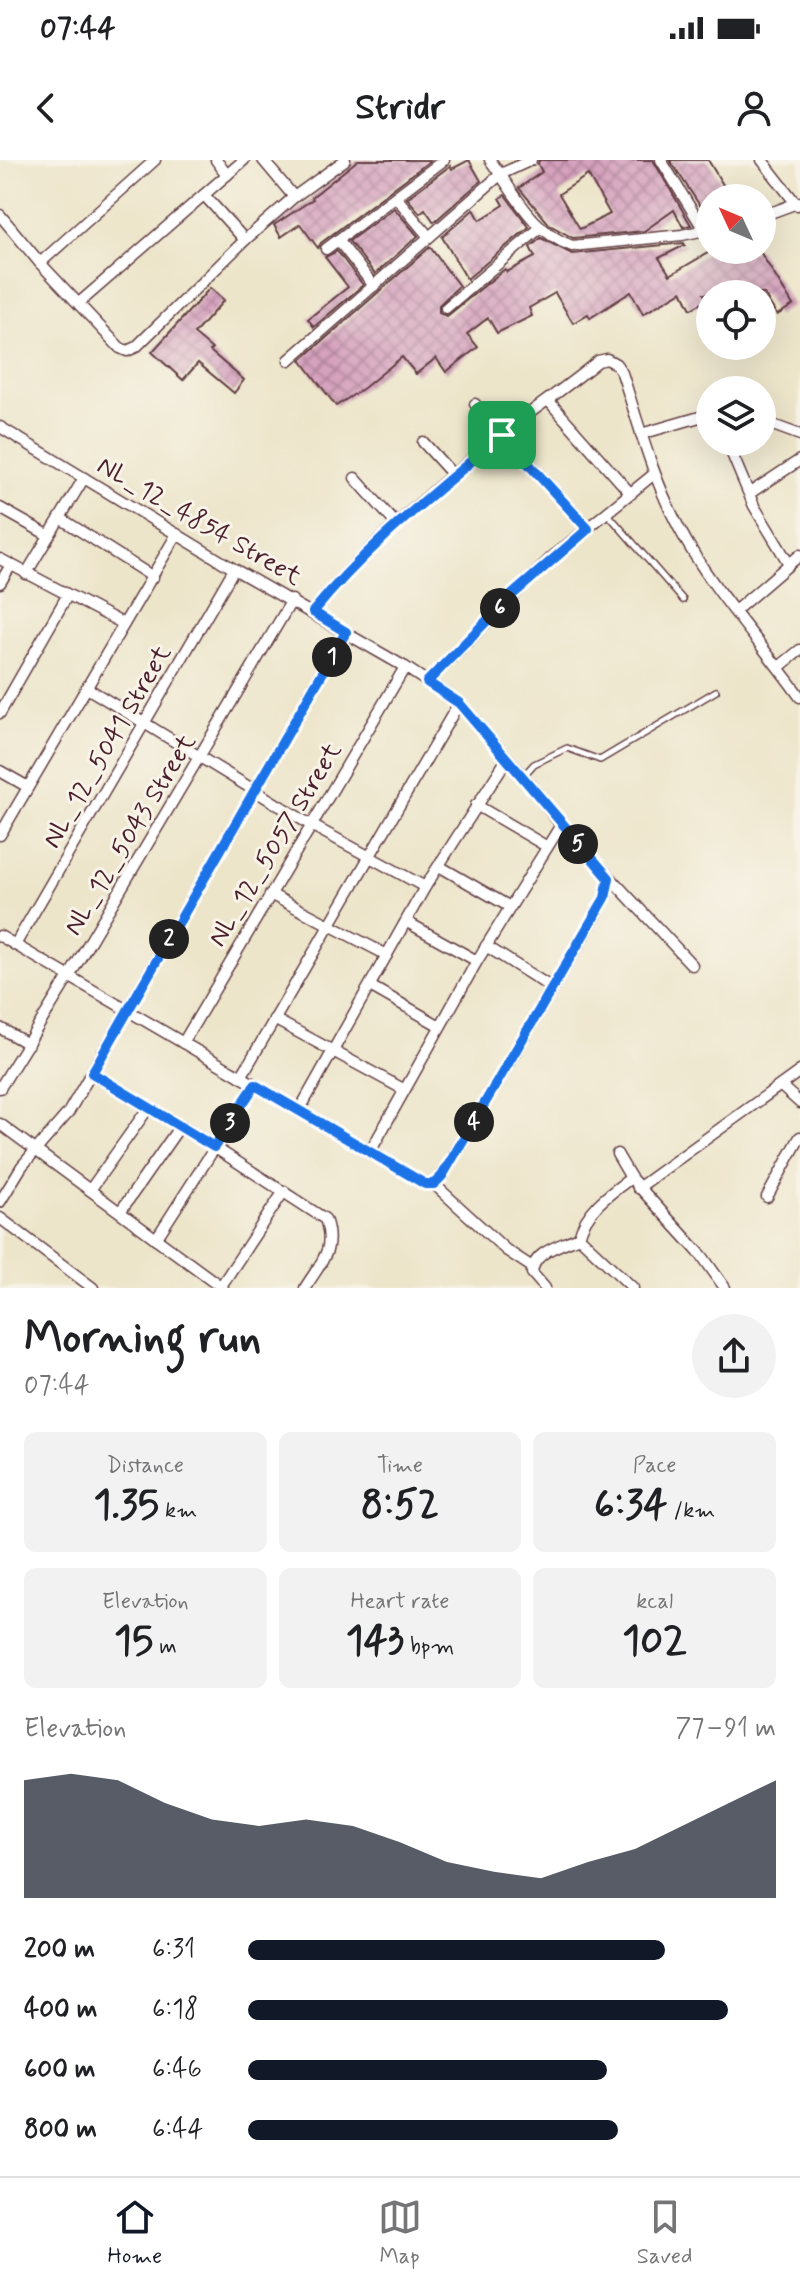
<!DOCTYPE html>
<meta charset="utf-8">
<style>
body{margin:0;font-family:Mynerve,sans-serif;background:#f2f2f2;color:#202124;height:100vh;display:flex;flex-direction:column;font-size:30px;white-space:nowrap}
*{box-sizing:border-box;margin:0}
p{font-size:26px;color:#757577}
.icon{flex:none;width:44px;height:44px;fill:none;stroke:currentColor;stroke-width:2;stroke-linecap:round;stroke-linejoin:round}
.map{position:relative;height:1128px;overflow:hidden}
.details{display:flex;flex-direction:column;background:#fff;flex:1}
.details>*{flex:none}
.needle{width:52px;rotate:314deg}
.controls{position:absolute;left:696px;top:24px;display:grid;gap:16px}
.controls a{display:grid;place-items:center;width:80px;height:80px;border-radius:50%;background:#fff;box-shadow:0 8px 32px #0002;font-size:40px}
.pin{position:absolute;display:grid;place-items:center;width:68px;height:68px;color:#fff;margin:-34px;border-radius:16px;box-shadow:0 4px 12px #0006}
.km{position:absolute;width:40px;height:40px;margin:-20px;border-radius:50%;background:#222;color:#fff;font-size:22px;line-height:40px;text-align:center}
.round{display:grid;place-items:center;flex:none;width:84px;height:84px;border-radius:42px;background:#f2f2f2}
.head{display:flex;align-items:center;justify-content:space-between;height:136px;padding:0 24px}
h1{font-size:44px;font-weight:700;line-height:60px}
.stats{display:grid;grid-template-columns:repeat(3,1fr);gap:12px;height:136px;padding:8px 24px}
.stats div{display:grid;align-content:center;border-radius:12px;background:#f2f2f2;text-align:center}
.stats b{font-size:40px;font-weight:700}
.stats small{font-size:22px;font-weight:400}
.stats p{font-size:22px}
.chart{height:224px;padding:16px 24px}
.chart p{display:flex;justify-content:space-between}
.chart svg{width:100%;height:144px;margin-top:8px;fill:#111827;opacity:.7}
ul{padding:0 24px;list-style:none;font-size:26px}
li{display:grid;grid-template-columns:128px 96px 1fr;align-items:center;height:60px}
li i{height:20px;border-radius:10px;background:#111827}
.status{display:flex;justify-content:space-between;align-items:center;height:56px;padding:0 40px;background:#fff;direction:ltr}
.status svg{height:22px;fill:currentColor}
header{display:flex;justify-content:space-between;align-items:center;height:104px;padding:0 24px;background:#fff;font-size:36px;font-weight:700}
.tab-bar{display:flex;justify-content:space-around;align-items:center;height:112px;border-top:2px solid #e0e0e0;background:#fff;font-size:22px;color:#757577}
.tab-bar a{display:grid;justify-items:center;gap:4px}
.tab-bar .current{color:#111827}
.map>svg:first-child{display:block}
.building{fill:url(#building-cross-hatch);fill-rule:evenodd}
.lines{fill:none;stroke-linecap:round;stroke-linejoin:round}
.lane-casing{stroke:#623d43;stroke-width:8}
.street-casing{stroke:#623d43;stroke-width:13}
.lane{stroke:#fff;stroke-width:5}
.street{stroke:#fff;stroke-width:10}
.route-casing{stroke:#fff;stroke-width:16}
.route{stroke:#1a73e8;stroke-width:10}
.labels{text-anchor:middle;stroke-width:6;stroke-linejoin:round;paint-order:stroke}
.street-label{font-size:26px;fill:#4a1f2b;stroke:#f7f3e8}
</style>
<div class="status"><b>07:44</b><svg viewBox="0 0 49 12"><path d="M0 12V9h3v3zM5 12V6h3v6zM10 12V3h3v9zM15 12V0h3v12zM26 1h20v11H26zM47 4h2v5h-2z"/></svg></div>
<header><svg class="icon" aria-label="back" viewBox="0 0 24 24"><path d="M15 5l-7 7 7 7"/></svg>Stridr<svg class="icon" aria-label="person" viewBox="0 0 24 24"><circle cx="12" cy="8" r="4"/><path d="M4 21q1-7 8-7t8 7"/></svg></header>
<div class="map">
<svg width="800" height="1128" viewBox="0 0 800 1128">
<defs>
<pattern id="building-cross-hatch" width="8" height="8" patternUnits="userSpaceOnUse" patternTransform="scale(2)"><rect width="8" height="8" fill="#d6a2be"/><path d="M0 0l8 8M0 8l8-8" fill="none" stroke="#b0839b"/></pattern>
</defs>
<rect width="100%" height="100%" fill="#f7f3e8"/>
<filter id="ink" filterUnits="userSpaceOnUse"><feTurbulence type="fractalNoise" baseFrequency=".0125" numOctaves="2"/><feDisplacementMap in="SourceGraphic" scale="16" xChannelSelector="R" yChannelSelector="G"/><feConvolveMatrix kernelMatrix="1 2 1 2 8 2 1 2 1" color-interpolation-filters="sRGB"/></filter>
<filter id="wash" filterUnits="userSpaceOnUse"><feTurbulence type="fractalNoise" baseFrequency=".006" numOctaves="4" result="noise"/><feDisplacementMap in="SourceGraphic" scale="32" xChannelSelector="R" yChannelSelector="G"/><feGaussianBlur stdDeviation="1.8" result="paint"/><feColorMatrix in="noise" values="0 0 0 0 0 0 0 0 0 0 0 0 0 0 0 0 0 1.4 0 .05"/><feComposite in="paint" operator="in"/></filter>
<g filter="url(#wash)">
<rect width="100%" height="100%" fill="#ede5ca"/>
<g id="blocks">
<g class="building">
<polygon points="358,0 431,0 321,83 318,88 300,64 281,77 274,65 313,39 312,37"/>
<polygon points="469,0 481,21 434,62 425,49 420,53 407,38 450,6 452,9"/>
<path d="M539,0H653L691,65L683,67L674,50L644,71L573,78L550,65L519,28L542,12L538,4ZM588,15L610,54L580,69L559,34Z"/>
<polygon points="670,0 708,0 731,38 710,38 710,61"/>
<polygon points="505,35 529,67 467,119 442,77 474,49 480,60 504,45 500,38"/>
<polygon points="394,48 418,76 375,114 349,81"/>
<polygon points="541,78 572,94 684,83 685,85 659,98 670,115 713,90 759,90 793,145 777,155 764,134 704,134 707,140 691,149 682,131 643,154 631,132 590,158 588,154 573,163 555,133 529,148 532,156 497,173 488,158 467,174 478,187 446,212 436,198 416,214 402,197 364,228 336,246 301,200 430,87 459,126 439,145 439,153 447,156 505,109 507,112 535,97 530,87"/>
<polygon points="337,91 363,125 314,167 308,159 348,127 325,97"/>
<polygon points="210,128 224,140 194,174 212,189 210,191 244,220 234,233 198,203 183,220 152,192"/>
</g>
</g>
</g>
<g filter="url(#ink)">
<use href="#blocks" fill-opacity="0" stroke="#623d43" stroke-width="2"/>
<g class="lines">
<defs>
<g id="lane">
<polyline points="608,354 683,440"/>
<polyline points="524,615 534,604 567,588 600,600 716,531"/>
</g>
<g id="street">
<polyline points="216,0 227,15"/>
<polyline points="263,0 294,37"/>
<path d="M490,0C515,33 531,71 572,86L682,75L710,69"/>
<polyline points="661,0 704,70"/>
<polyline points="762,0 797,45"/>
<polyline points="204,35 245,80"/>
<polyline points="396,37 429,77"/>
<polyline points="0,55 40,103 120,188 127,191 136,187 245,80 294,37 345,0"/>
<polyline points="762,56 800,42"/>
<polyline points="338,80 374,126"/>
<polyline points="326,89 444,0"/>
<polyline points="40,103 155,0"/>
<polyline points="79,143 244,0"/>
<polyline points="446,148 540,68"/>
<polyline points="289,200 501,14 531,0"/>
<polyline points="548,240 631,334"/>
<polyline points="475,244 588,369"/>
<polyline points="762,261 800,275"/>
<polyline points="0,267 234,409 405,507 459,543 523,616 561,665 692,805"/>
<polyline points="641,274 710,254"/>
<polyline points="423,282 454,316"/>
<polyline points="727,282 754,346 789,404"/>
<polyline points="355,318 397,365"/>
<polyline points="750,333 800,300"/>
<polyline points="0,348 48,375"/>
<polyline points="60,358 153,417"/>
<polyline points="0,399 124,464"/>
<polyline points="26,414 84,318"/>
<polyline points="0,423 11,405"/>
<polyline points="736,450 800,395"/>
<path d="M313,452C366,386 435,329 501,275C532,250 567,227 598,201L607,199L616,204L622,213C639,265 653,319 679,368C711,429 760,481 800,537"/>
<polyline points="779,507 800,490"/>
<polyline points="427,522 551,398 654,314"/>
<polyline points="87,528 311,665 425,727"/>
<polyline points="0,553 67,436"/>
<polyline points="0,611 28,627"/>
<polyline points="476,645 546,686"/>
<polyline points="0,675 177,374"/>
<polyline points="439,706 510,747"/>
<polyline points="270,734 387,795"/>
<polyline points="407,762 477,801"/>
<polyline points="0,776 425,1024 434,1024 506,1090 532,1107"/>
<polyline points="15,785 234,409"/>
<polyline points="486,786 552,828"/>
<polyline points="370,826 440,866"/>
<polyline points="274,859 403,929"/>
<polyline points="0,868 28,884"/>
<polyline points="183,883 405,507"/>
<path d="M92,913L214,987L325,1059C336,1090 321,1102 305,1128"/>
<polyline points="241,917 459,543"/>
<polyline points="781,926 800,943"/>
<polyline points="0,928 70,815 292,440"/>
<polyline points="299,951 425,727 507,599"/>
<polyline points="0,964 223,1128"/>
<polyline points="370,992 477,801 561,665"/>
<polyline points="617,994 631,1018"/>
<polyline points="434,1024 442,1016 596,755 605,738 609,718"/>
<polyline points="638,1028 800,911"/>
<polyline points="90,1030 149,947"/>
<polyline points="767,1037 800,977"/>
<polyline points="0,1042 22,1006 68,953 346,472"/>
<polyline points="120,1052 180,966"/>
<polyline points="0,1058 93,1128"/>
<polyline points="579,1077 633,1128"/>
<polyline points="156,1079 255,925"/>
<polyline points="221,1126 284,1031"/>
<path d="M545,1128L532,1113C533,1091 562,1085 579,1077C586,1050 609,1034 631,1018L703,1097L725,1128"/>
</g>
</defs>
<use href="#lane" class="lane-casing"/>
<use href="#street" class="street-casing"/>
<use href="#lane" class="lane"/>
<use href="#street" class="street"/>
</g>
</g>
<g class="lines" filter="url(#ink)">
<defs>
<path id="route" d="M502,275L588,369L512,435L427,522L459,543L609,718L605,738L442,1016L434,1024H425L255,925L214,987L92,913L346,472L313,452C367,385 437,331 502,275Z"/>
</defs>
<use href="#route" class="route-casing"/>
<use href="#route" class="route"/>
</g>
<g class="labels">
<g class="street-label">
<text transform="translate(200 360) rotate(30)" y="9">NL_12_4854 Street</text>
<text transform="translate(106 586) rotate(-60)" y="9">NL_12_5041 Street</text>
<text transform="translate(129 674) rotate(-59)" y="9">NL_12_5043 Street</text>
<text transform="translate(274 684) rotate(-59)" y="9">NL_12_5057 Street</text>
</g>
</g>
</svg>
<div class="controls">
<a><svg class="needle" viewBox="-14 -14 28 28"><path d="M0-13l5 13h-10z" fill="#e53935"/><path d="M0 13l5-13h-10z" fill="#757577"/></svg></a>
<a><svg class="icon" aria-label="locate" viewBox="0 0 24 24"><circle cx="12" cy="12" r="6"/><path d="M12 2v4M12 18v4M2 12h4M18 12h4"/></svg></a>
<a><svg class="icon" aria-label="layers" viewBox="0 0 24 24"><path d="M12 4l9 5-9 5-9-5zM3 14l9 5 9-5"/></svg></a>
</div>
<div class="pin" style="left:502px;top:275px;background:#1e9e55"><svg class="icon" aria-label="arrive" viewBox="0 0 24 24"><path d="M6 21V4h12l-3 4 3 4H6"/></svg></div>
<b class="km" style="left:332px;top:497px">1</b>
<b class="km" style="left:169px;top:779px">2</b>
<b class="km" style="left:230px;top:963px">3</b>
<b class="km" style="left:474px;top:962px">4</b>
<b class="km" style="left:578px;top:684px">5</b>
<b class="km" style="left:500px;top:448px">6</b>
</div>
<section class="details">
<div class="head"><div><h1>Morning run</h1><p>07:44</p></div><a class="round"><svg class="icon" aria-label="share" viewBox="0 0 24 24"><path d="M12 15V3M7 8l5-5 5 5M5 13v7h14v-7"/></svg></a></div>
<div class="stats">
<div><p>Distance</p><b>1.35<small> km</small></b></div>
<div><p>Time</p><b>8:52</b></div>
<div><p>Pace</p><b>6:34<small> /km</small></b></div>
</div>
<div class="stats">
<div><p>Elevation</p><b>15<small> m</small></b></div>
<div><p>Heart rate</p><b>143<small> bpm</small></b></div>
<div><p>kcal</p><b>102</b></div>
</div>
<div class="chart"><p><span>Elevation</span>77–91 m</p>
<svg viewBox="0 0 160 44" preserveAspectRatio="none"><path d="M0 44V8L10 6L20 8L30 15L40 20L50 22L60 20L70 22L80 27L90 33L100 36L110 38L120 33L130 29L140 22L150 15L160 8V44z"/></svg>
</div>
<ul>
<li><b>200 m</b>6:31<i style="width:79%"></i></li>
<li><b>400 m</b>6:18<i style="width:91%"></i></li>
<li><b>600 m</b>6:46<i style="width:68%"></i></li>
<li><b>800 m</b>6:44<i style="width:70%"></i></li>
</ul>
</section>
<nav class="tab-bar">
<a class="current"><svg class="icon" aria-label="home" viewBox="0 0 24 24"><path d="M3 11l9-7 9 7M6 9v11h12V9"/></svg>Home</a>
<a><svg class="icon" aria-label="map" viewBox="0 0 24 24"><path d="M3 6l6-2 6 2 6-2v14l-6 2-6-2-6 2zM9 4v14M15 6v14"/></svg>Map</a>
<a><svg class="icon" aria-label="saved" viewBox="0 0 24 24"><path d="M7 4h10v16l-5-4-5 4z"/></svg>Saved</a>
</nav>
